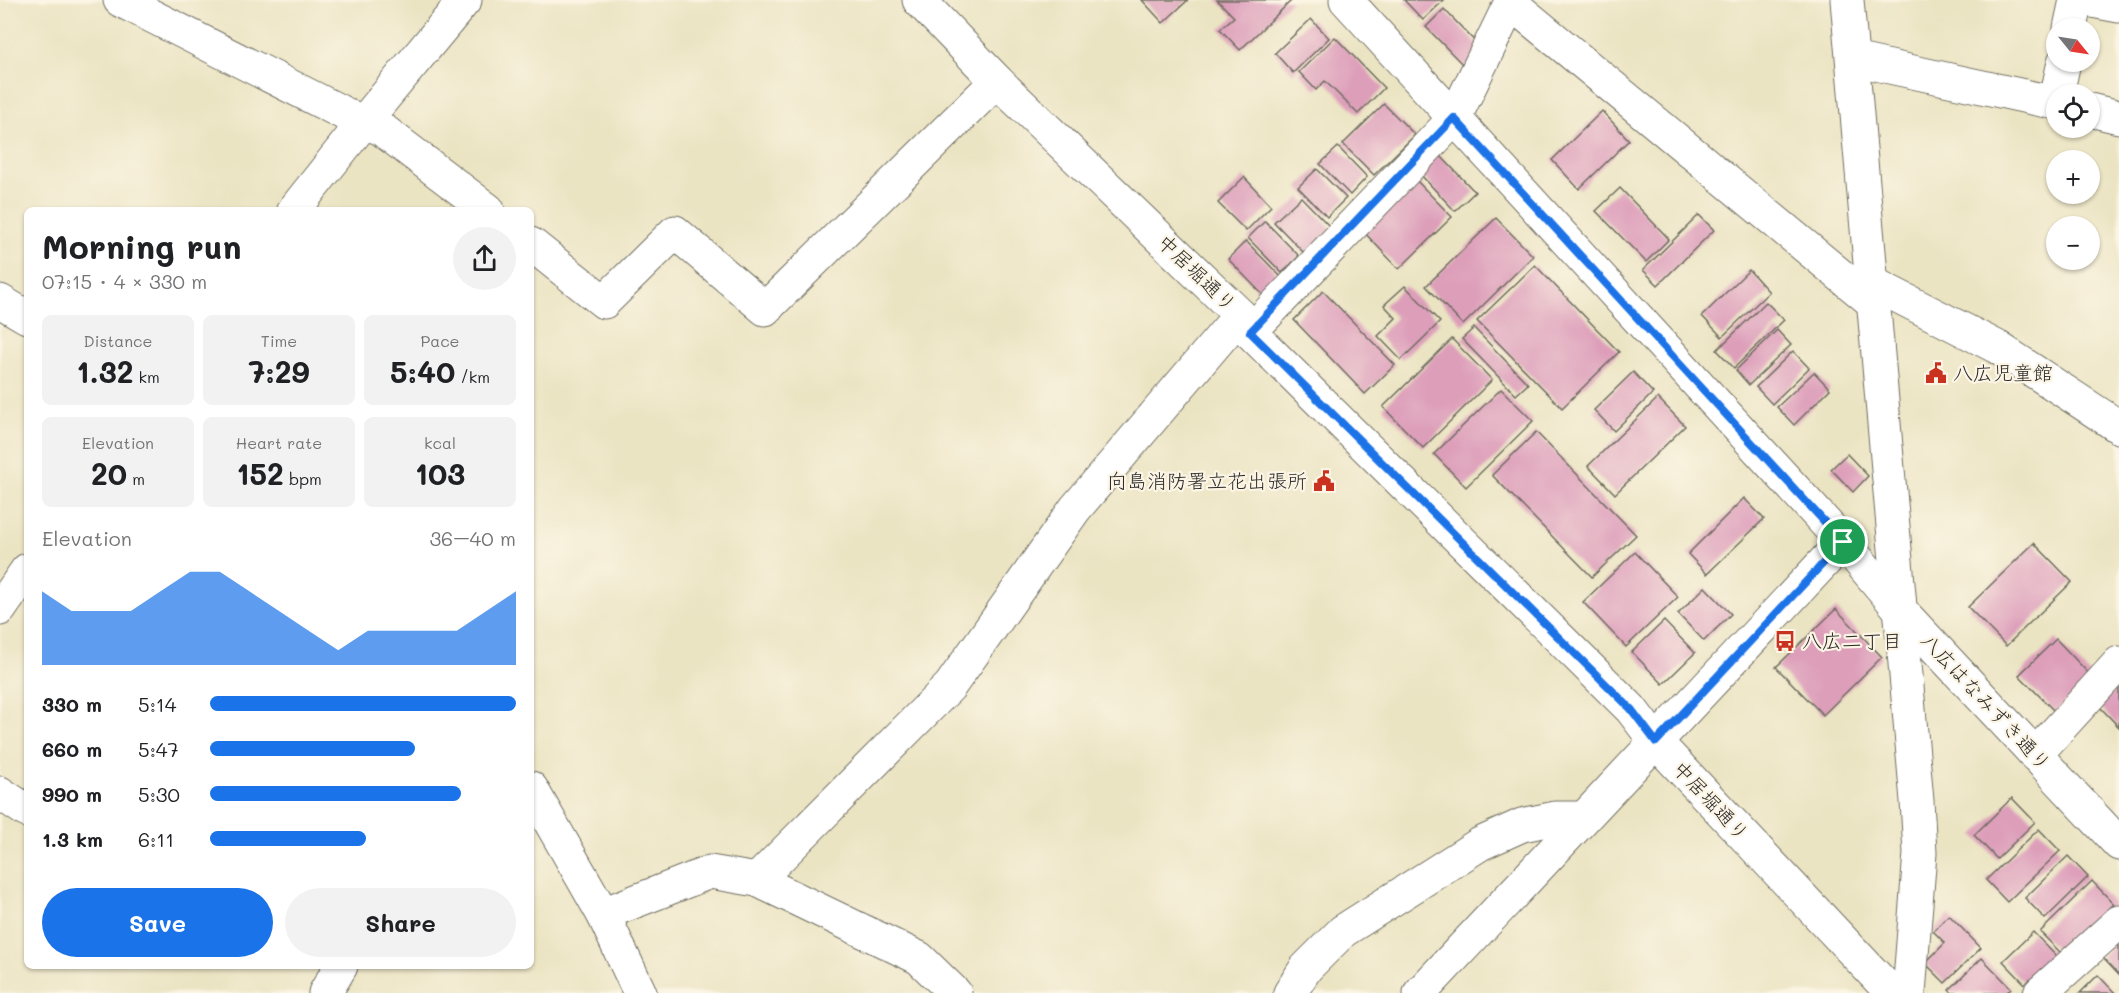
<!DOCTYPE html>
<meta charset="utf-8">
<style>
body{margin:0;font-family:Mali,"Klee One",sans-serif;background:#f2f2f2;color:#202124;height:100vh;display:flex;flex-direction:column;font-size:22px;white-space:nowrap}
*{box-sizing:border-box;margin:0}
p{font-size:20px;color:#757577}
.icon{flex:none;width:33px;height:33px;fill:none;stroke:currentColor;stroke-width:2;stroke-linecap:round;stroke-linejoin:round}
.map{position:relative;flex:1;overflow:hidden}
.drawer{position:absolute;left:24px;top:207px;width:510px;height:762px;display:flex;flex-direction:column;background:#fff;border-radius:9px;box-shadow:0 2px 4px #0004}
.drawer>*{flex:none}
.needle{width:39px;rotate:120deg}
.tools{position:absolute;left:2046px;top:18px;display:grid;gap:12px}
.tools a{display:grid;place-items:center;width:54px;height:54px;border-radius:50%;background:#fff;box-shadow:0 2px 4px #0004;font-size:30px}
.pin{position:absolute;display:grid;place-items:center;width:51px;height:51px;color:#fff;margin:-26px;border:3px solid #fff;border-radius:50%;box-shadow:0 2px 6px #0007}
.round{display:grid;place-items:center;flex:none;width:63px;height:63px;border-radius:32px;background:#f2f2f2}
.overview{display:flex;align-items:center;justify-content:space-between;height:102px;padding:0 18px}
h1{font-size:33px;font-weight:800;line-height:45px}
.stats{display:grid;grid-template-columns:repeat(3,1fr);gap:9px;height:102px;padding:6px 18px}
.stats div{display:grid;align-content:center;border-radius:9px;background:#f2f2f2;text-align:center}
.stats b{font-size:30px;font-weight:800}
.stats small{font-size:16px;font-weight:400}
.stats p{font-size:16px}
.chart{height:168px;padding:12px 18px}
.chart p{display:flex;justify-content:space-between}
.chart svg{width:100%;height:108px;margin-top:6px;fill:#1a73e8;opacity:.7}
.cta{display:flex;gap:12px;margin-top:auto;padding:12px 18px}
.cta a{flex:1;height:69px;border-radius:36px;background:#1a73e8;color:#fff;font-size:24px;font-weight:800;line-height:69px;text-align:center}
.cta a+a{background:#f2f2f2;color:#202124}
ul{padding:0 18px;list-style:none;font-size:20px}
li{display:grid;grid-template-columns:96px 72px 1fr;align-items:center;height:45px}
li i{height:15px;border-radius:8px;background:#1a73e8}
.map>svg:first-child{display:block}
.building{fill:#dd9eba}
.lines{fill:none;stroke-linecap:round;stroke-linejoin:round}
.minor-casing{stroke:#6e6c60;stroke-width:35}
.minor{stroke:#fff;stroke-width:33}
.route-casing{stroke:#fff;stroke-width:12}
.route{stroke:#1a73e8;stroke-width:8}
.labels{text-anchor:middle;stroke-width:4.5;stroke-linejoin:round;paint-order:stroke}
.street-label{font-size:20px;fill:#2b2b2b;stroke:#fcf5e5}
.poi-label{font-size:20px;fill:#2b2b2b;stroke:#fcf5e5;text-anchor:start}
</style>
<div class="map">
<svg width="2119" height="993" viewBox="0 0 2119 993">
<rect width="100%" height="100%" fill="#fcf5e5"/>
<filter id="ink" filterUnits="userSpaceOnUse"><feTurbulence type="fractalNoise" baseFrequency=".0167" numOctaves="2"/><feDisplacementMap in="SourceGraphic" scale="12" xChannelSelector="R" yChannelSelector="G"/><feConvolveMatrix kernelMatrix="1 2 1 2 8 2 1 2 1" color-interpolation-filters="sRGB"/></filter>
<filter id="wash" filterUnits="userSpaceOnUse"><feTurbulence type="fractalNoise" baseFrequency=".008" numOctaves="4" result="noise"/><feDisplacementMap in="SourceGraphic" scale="24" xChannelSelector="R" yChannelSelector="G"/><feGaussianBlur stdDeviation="1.35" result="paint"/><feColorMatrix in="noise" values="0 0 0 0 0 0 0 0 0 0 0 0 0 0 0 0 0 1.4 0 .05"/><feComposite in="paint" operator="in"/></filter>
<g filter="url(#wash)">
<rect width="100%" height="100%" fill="#ebe4c3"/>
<g id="blocks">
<g class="building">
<polygon points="1142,0 1188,0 1163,23"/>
<polygon points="1217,0 1292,0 1240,50 1220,29 1234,17"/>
<polygon points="1404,0 1444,0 1423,20"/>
<polygon points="1444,9 1484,51 1466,68 1426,27"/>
<polygon points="1311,19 1329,38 1293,73 1275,53"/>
<polygon points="1335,37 1384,88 1358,114 1325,81 1316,90 1299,72"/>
<polygon points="1384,104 1415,135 1374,175 1343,144"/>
<polygon points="1602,111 1629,140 1579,189 1552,160"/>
<polygon points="1338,147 1367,177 1350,195 1320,164"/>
<polygon points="1438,153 1475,192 1455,211 1418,172"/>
<polygon points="1317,169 1346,198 1327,217 1298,187"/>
<polygon points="1244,177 1271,206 1246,231 1218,203"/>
<polygon points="1415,179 1452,217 1399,269 1362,230"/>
<polygon points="1620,188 1669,239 1646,262 1596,211"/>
<polygon points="1301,197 1332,229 1305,254 1274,222"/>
<polygon points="1699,215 1714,230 1658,285 1643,270"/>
<polygon points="1496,218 1533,256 1463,325 1426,286"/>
<polygon points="1265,221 1299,256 1282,273 1248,238"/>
<polygon points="1246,241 1283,279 1265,297 1228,259"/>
<polygon points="1535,265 1619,352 1562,408 1477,321"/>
<polygon points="1749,270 1769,292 1722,337 1702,316"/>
<polygon points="1405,286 1440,322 1401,360 1378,336 1396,318 1384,305"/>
<polygon points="1323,291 1395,365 1365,394 1294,320"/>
<polygon points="1766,302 1784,320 1734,368 1717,350"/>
<polygon points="1474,328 1528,384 1516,395 1462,339"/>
<polygon points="1777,330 1791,345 1749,385 1736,370"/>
<polygon points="1452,339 1492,380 1423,448 1383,407"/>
<polygon points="1793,351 1809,368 1772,404 1756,387"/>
<polygon points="1633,372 1653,393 1614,431 1594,410"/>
<polygon points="1814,372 1830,389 1794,425 1777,407"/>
<polygon points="1501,389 1533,421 1466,487 1434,454"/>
<polygon points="1658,398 1685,426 1615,494 1588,466"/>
<polygon points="1536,432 1636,535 1592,577 1492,475"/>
<polygon points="1847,454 1868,476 1853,492 1831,469"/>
<polygon points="1744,498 1764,519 1707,574 1688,554"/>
<polygon points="2034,543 2072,582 2006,646 1968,607"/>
<polygon points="1635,552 1678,597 1626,647 1583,602"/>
<polygon points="1705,587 1731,614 1704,641 1678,614"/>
<polygon points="1836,609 1882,657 1823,715 1776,667"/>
<polygon points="1664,621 1695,653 1663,684 1632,652"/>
<polygon points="2056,639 2092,677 2055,712 2019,675"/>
<polygon points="2119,687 2119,727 2099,706"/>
<polygon points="2012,798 2035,822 1997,859 1974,835"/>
<polygon points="2039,829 2060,851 2007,902 1986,880"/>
<polygon points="2068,856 2088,877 2045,919 2025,898"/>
<polygon points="2092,881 2114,904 2062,954 2040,932"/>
<polygon points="1949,915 1981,948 1945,983 1925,963 1945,943 1933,931"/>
<polygon points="2033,932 2056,956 2026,985 2003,961"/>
<polygon points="2119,938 2119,975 2101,956"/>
<polygon points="1982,958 2011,988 2006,993 1952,993 1949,990"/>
<polygon points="2098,975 2115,993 2080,993"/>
</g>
</g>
</g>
<g filter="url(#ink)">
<use href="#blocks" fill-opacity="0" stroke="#6e6c60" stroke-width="1.5"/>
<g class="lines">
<defs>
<g id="minor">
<polyline points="120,0 363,123 380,128 488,210"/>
<polyline points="919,0 997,81 1240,315 1250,332 1631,709 1656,742 1892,993"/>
<polyline points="1346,0 1843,542 1902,612 2119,844"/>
<polyline points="1847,0 1917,801 1920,853 1909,993"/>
<polyline points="2087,0 2119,6"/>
<polyline points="1511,3 1875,304"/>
<polyline points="2070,28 2076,0"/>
<polyline points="1853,59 2056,103"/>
<polyline points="2057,94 2064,62"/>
<polyline points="2090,110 2119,117"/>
<polyline points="294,210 363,123 465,0"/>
<polyline points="531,244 604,302 675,232 765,309 997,81"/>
<polyline points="1874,284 1997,347 2119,427"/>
<polyline points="0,301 27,317"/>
<polyline points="1250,332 1454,119 1512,0"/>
<polyline points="0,609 27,570"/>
<polyline points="2035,755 2119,663"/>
<polyline points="531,788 603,914 640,993"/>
<polyline points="0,793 27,811"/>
<polyline points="757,880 919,958 955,993"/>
<polyline points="603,914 710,872 757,880 950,686 1075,509 1240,315"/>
<polyline points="325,993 341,966"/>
<polyline points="1290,993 1306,968 1343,931 1480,844 1522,825 1556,818 1582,818"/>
<polyline points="1420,993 1843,542"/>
<polyline points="2040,993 2119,922"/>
</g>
</defs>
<use href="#minor" class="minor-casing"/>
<use href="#minor" class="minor"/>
</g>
</g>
<g class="lines" filter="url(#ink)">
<defs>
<polygon id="route" points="1454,118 1843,542 1656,742 1631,709 1250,332"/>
</defs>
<use href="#route" class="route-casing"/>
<use href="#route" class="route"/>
</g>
<defs>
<symbol id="civic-bare" viewBox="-9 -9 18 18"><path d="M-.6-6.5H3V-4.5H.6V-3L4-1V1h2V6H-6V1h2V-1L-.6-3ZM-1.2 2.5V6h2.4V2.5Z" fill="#c8321e" stroke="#fcf5e5" stroke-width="2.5" paint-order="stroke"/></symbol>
<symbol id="bus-bare" viewBox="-9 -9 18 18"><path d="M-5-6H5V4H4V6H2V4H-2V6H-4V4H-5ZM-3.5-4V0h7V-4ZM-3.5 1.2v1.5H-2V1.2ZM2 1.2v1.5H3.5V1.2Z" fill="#c8321e" stroke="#fcf5e5" stroke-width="2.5" paint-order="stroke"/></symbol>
</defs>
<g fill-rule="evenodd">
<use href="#civic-bare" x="1921" y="358" width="30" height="30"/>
<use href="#civic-bare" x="1309" y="466" width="30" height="30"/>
<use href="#bus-bare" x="1770" y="626" width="30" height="30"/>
</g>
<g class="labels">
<g class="street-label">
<text transform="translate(1197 273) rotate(44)" y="7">中居堀通り</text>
<text transform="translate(1986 702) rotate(47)" y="7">八広はなみずき通り</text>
<text transform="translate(1711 801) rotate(47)" y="7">中居堀通り</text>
</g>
<g class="poi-label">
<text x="1953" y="380">八広児童館</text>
<text x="1307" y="488" text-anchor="end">向島消防署立花出張所</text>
<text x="1802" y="648">八広二丁目</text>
</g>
</g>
</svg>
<div class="tools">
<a><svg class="needle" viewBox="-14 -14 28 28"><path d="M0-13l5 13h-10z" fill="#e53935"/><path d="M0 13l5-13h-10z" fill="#757577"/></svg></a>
<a><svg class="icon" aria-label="locate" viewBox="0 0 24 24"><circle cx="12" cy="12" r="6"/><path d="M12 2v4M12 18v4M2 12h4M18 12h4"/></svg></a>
<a>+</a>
<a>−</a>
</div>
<div class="pin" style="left:1843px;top:542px;background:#1e9e55"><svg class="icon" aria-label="arrive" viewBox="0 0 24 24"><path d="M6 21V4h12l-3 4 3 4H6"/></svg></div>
<section class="drawer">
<div class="overview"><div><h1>Morning run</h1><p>07:15 · 4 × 330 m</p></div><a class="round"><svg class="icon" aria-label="share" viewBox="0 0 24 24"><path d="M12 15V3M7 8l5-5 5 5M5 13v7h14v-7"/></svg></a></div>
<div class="stats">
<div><p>Distance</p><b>1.32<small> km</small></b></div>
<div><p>Time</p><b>7:29</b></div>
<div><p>Pace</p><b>5:40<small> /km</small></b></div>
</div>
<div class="stats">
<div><p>Elevation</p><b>20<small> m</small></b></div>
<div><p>Heart rate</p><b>152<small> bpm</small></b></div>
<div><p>kcal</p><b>103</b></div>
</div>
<div class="chart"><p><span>Elevation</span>36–40 m</p>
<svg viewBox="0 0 160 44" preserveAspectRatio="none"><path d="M0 44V14L10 22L20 22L30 22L40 14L50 6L60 6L70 14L80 22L90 30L100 38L110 30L120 30L130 30L140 30L150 22L160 14V44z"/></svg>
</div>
<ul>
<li><b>330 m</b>5:14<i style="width:100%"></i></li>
<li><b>660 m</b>5:47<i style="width:67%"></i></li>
<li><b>990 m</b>5:30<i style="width:82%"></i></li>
<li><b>1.3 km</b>6:11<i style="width:51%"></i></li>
</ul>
<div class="cta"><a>Save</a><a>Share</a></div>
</section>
</div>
